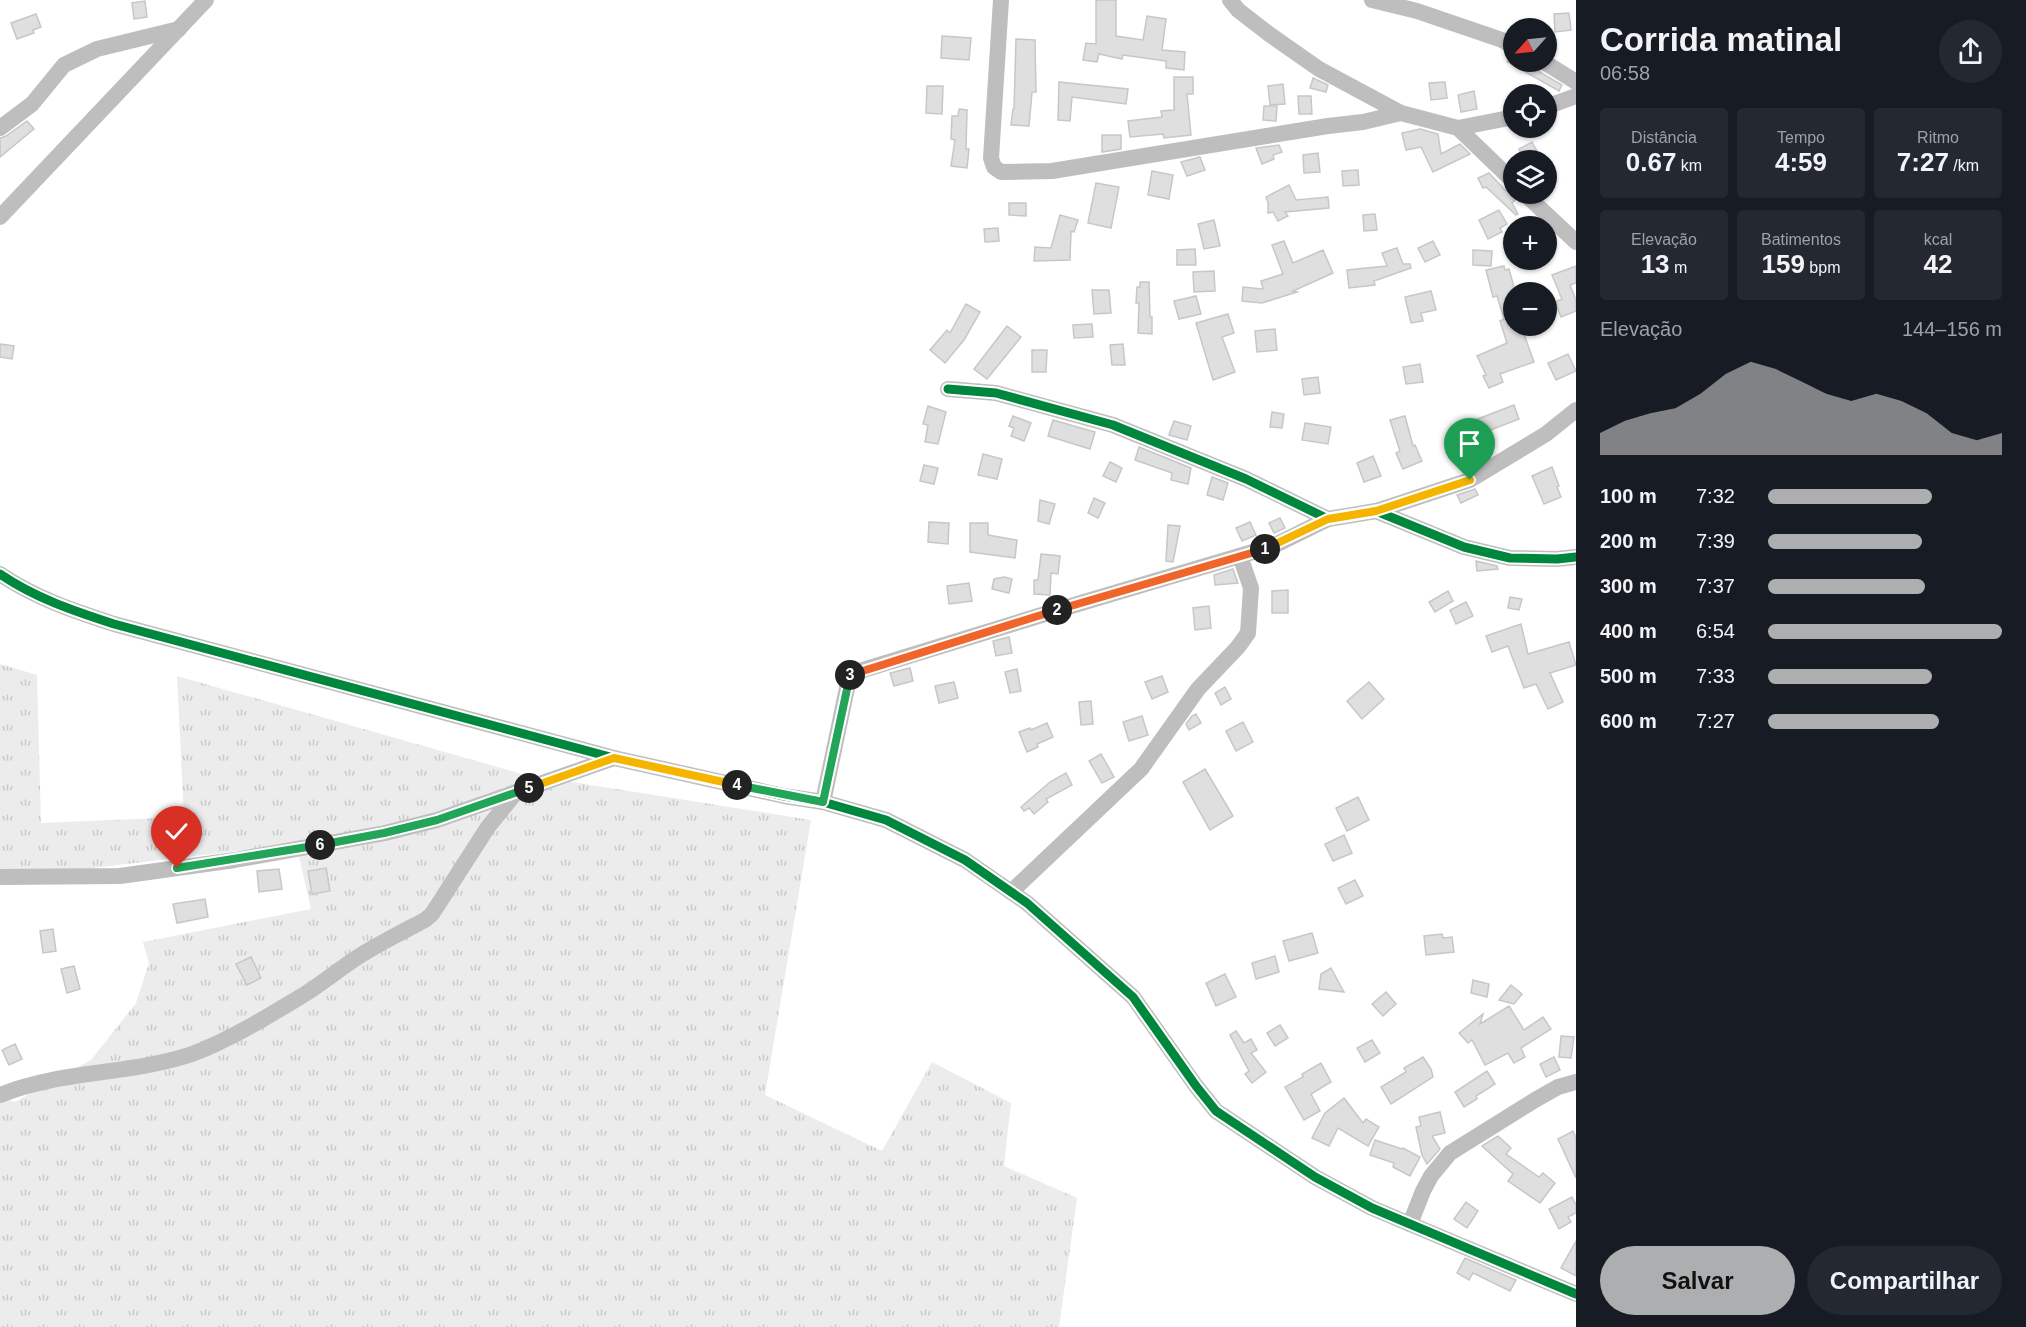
<!DOCTYPE html>
<html lang="pt">
<meta charset="utf-8">
<style>
body{margin:0;font-family:Arial,sans-serif;background:#242831;color:#f1f3f6;height:100vh;display:flex;flex-direction:column;font-size:22px;white-space:nowrap}
*{box-sizing:border-box;margin:0}
p{font-size:20px;color:#9ea1a6}
.icon{flex:none;width:33px;height:33px;fill:none;stroke:currentColor;stroke-width:2;stroke-linecap:round;stroke-linejoin:round}
.map{position:relative;flex:1;overflow:hidden}
.sheet{display:flex;flex-direction:column;background:#171b24;width:450px}
.sheet>*{flex:none}
.needle{width:39px;rotate:243deg}
.buttons{position:absolute;left:1503px;top:18px;display:grid;gap:12px}
.buttons a{display:grid;place-items:center;width:54px;height:54px;border-radius:50%;background:#171b24;box-shadow:0 2px 4px #0004;font-size:30px}
.pin{position:absolute;display:grid;place-items:center;width:51px;height:51px;color:#fff;margin:-62px -26px;border-radius:50% 50% 50% 0;rotate:-45deg;box-shadow:0 0 6px #0007}
.pin .icon{rotate:45deg}
.km{position:absolute;width:30px;height:30px;margin:-15px;border-radius:50%;background:#222;color:#fff;font-size:16px;line-height:30px;text-align:center}
.round{display:grid;place-items:center;flex:none;width:63px;height:63px;border-radius:32px;background:#242831}
.overview{display:flex;align-items:center;justify-content:space-between;height:102px;padding:0 24px}
h1{font-size:33px;font-weight:800;line-height:45px}
.metrics{display:grid;grid-template-columns:repeat(3,1fr);gap:9px;height:102px;padding:6px 24px}
.metrics div{display:grid;align-content:center;border-radius:6px;background:#242831;text-align:center}
.metrics b{font-size:26px;font-weight:800}
.metrics small{font-size:16px;font-weight:400}
.metrics p{font-size:16px}
.chart{height:168px;padding:12px 24px}
.chart p{display:flex;justify-content:space-between}
.chart svg{width:100%;height:108px;margin-top:6px;fill:#adaeaf;opacity:.7}
.action{display:flex;gap:12px;margin-top:auto;padding:12px 24px}
.action a{flex:1;height:69px;border-radius:36px;background:#adaeaf;color:#111;font-size:24px;font-weight:800;line-height:69px;text-align:center}
.action a+a{background:#242831;color:#f1f3f6}
ul{padding:0 24px;list-style:none;font-size:20px}
li{display:grid;grid-template-columns:96px 72px 1fr;align-items:center;height:45px}
li i{height:15px;border-radius:8px;background:#adaeaf}
main{display:flex;flex:1;min-height:0}
.map>svg:first-child{display:block}
.grass{fill:url(#grass-tufts)}
.building{fill:#dfdfdf;stroke:#c7c7c7;stroke-width:1.5}
.lines{fill:none;stroke-linecap:round;stroke-linejoin:round}
.minor{stroke:#bebebe;stroke-width:16}
.cycleway-casing{stroke:#fff;stroke-width:13}
.cycleway{stroke:#00873e;stroke-width:9}
.split-1-casing{stroke:#fff;stroke-width:12}
.split-2-casing{stroke:#fff;stroke-width:12}
.split-3-casing{stroke:#fff;stroke-width:12}
.split-4-casing{stroke:#fff;stroke-width:12}
.split-5-casing{stroke:#fff;stroke-width:12}
.split-6-casing{stroke:#fff;stroke-width:12}
.split-7-casing{stroke:#fff;stroke-width:12}
.split-1{stroke:#f5b400;stroke-width:8}
.split-2{stroke:#f0652b;stroke-width:8}
.split-3{stroke:#f0652b;stroke-width:8}
.split-4{stroke:#22a559;stroke-width:8}
.split-5{stroke:#f5b400;stroke-width:8}
.split-6{stroke:#22a559;stroke-width:8}
.split-7{stroke:#22a559;stroke-width:8}
</style>
<main>
<div class="map">
<svg width="1576" height="1327" viewBox="0 0 1576 1327">
<defs>
<pattern id="grass-tufts" width="24" height="20" patternUnits="userSpaceOnUse" patternTransform="scale(1.5)"><rect width="24" height="20" fill="#ececec"/><path d="M3 7l-1-3M5 7V3M7 7l1-3M15 17l-1-3M17 17v-4M19 17l1-3" fill="none" stroke="#c9c9c9"/></pattern>
</defs>
<rect width="100%" height="100%" fill="#fff"/>
<polygon class="grass" points="0,664 37,675 41,823 184,817 177,676 522,774 811,820 765,1095 882,1151 932,1062 1011,1103 1004,1166 1077,1198 1059,1327 0,1327 0,1097 15,1102 91,1060 136,1003 149,963 143,942 311,909 296,844 0,879"/>
<g class="building">
<polygon points="1096,0 1116,0 1116,36 1143,40 1147,16 1166,19 1162,50 1185,52 1184,70 1166,68 1166,61 1123,55 1122,59 1099,54 1097,62 1083,60 1086,43 1096,44"/>
<polygon points="145,1 147,17 134,19 132,3"/>
<polygon points="1569,13 1571,30 1555,32 1554,14"/>
<polygon points="36,14 41,27 33,30 34,33 17,39 11,23"/>
<polygon points="942,36 971,38 969,60 941,58"/>
<polygon points="1016,39 1035,40 1036,92 1032,92 1029,126 1011,125 1013,109 1014,109"/>
<polygon points="1508,62 1533,62 1538,71 1562,85 1559,91"/>
<polygon points="1174,77 1193,77 1193,94 1187,94 1191,135 1164,138 1163,134 1130,137 1128,121 1162,117 1161,111 1174,110"/>
<polygon points="1313,78 1328,85 1326,92 1310,88"/>
<polygon points="1059,82 1128,89 1126,104 1072,97 1070,121 1058,120"/>
<polygon points="1445,82 1447,98 1431,100 1429,83"/>
<polygon points="1283,84 1285,104 1270,105 1268,86"/>
<polygon points="927,86 943,86 942,114 926,113"/>
<polygon points="1474,91 1477,109 1461,112 1458,95"/>
<polygon points="1298,96 1311,96 1312,114 1299,114"/>
<polygon points="1264,106 1277,106 1276,121 1263,120"/>
<polygon points="959,109 967,110 966,149 969,149 967,168 951,166 955,140 951,139 952,116 958,116"/>
<polygon points="27,121 34,129 0,157 0,138 6,136"/>
<polygon points="1420,129 1438,134 1441,154 1460,144 1470,154 1433,172 1421,147 1406,150 1402,133"/>
<polygon points="1102,135 1121,135 1121,149 1102,152"/>
<polygon points="1532,142 1537,151 1524,159 1519,149"/>
<polygon points="1279,145 1282,152 1273,155 1274,159 1262,164 1256,148"/>
<polygon points="1318,153 1320,172 1304,173 1303,155"/>
<polygon points="1200,157 1205,170 1187,176 1181,162"/>
<polygon points="1358,170 1359,185 1343,186 1342,171"/>
<polygon points="1152,171 1173,175 1169,199 1148,195"/>
<polygon points="1489,173 1505,190 1515,194 1516,199 1512,203 1518,214 1516,215 1486,187 1483,188 1478,178"/>
<polygon points="1096,183 1119,187 1111,228 1088,223"/>
<polygon points="1289,185 1296,200 1328,197 1329,208 1285,212 1288,216 1278,221 1273,212 1268,213 1268,202 1266,197"/>
<polygon points="1009,203 1026,203 1026,216 1009,215"/>
<polygon points="1499,210 1507,224 1500,228 1502,232 1488,239 1479,220"/>
<polygon points="1375,214 1377,230 1364,231 1363,215"/>
<polygon points="1060,215 1078,220 1074,232 1071,231 1070,260 1034,261 1035,247 1051,248"/>
<polygon points="1214,220 1220,246 1204,249 1198,224"/>
<polygon points="998,228 999,241 985,242 984,229"/>
<polygon points="1284,241 1293,263 1323,250 1333,273 1293,291 1297,292 1262,303 1242,301 1243,287 1263,289 1261,281 1283,274 1272,245"/>
<polygon points="1433,241 1440,255 1425,262 1418,248"/>
<polygon points="1397,248 1403,264 1410,264 1411,268 1374,281 1375,285 1349,288 1347,270 1387,266 1382,253"/>
<polygon points="1195,249 1196,265 1177,265 1177,250"/>
<polygon points="1473,250 1492,251 1491,266 1473,265"/>
<polygon points="1504,266 1505,270 1509,269 1514,287 1514,326 1521,326 1534,362 1500,374 1503,382 1489,388 1483,376 1486,375 1477,356 1507,343 1500,321 1504,319 1497,296 1493,297 1486,270"/>
<polygon points="1576,266 1576,283 1570,285 1576,300 1576,311 1561,317 1555,302 1562,299 1552,275"/>
<polygon points="1214,271 1215,291 1194,292 1193,272"/>
<polygon points="1140,282 1149,282 1150,317 1152,317 1152,334 1138,333 1139,303 1136,303 1137,287 1140,287"/>
<polygon points="1092,290 1109,290 1111,313 1094,314"/>
<polygon points="1431,291 1436,310 1421,313 1423,321 1411,323 1405,297"/>
<polygon points="1196,296 1201,314 1179,319 1174,301"/>
<polygon points="966,304 980,312 964,340 945,363 930,350 947,330 950,333"/>
<polygon points="1228,314 1234,333 1222,337 1235,372 1213,380 1196,323"/>
<polygon points="1092,324 1093,337 1074,338 1073,325"/>
<polygon points="1007,326 1021,337 987,379 974,369"/>
<polygon points="1275,329 1277,350 1257,352 1255,331"/>
<polygon points="0,344 14,346 12,359 0,357"/>
<polygon points="1123,344 1125,365 1112,365 1110,345"/>
<polygon points="1032,350 1047,350 1046,372 1032,372"/>
<polygon points="1568,354 1576,371 1556,380 1548,363"/>
<polygon points="1420,364 1423,382 1406,384 1403,367"/>
<polygon points="1318,377 1320,393 1304,395 1302,379"/>
<polygon points="1514,405 1519,419 1480,434 1475,420"/>
<polygon points="928,406 946,412 938,444 925,442 928,425 923,424"/>
<polygon points="1272,412 1284,414 1282,428 1270,427"/>
<polygon points="1013,416 1031,423 1024,441 1011,436 1014,428 1009,426"/>
<polygon points="1405,416 1413,446 1415,445 1422,461 1403,469 1396,453 1400,451 1390,420"/>
<polygon points="1053,420 1095,432 1090,449 1048,436"/>
<polygon points="1174,421 1191,426 1187,440 1169,435"/>
<polygon points="1305,423 1331,427 1328,444 1302,440"/>
<polygon points="1139,447 1191,468 1188,484 1171,480 1172,473 1135,460"/>
<polygon points="983,454 1002,459 997,479 978,475"/>
<polygon points="1373,456 1381,476 1364,482 1357,463"/>
<polygon points="1110,462 1122,468 1116,482 1103,476"/>
<polygon points="924,465 938,468 934,484 920,481"/>
<polygon points="1552,467 1559,486 1557,487 1561,497 1544,504 1532,476"/>
<polygon points="1212,477 1228,483 1223,500 1207,495"/>
<polygon points="1475,489 1478,495 1461,503 1457,495"/>
<polygon points="1094,498 1105,503 1098,518 1088,513"/>
<polygon points="1040,500 1055,504 1049,524 1038,521"/>
<polygon points="1280,518 1285,528 1274,533 1269,523"/>
<polygon points="929,522 949,523 948,544 928,542"/>
<polygon points="1250,522 1256,535 1242,541 1236,528"/>
<polygon points="970,523 988,523 988,535 1017,540 1015,558 970,552"/>
<polygon points="1168,525 1180,526 1173,562 1166,561"/>
<polygon points="1041,554 1060,556 1058,574 1051,573 1050,595 1034,594 1034,580 1038,580"/>
<polygon points="1476,561 1497,566 1498,569 1477,571"/>
<polygon points="1233,569 1238,583 1215,585 1214,575"/>
<polygon points="1004,577 1012,579 1009,593 992,589 994,579"/>
<polygon points="969,583 972,601 949,604 947,586"/>
<polygon points="1288,590 1288,613 1272,613 1272,591"/>
<polygon points="1448,591 1453,601 1435,612 1429,602"/>
<polygon points="1510,597 1522,599 1519,610 1508,608"/>
<polygon points="1466,602 1473,616 1456,624 1450,610"/>
<polygon points="1209,606 1211,628 1195,630 1193,608"/>
<polygon points="1521,624 1528,654 1569,642 1576,665 1550,673 1563,702 1548,709 1536,684 1524,688 1508,646 1492,652 1486,636"/>
<polygon points="1009,637 1012,653 996,656 993,641"/>
<polygon points="910,668 913,681 894,686 890,673"/>
<polygon points="1017,669 1021,691 1010,693 1005,672"/>
<polygon points="1162,676 1168,692 1152,699 1145,682"/>
<polygon points="954,682 958,698 939,703 935,686"/>
<polygon points="1369,682 1384,699 1362,719 1347,701"/>
<polygon points="1225,687 1231,699 1221,705 1215,693"/>
<polygon points="1091,701 1093,724 1081,725 1079,702"/>
<polygon points="1196,714 1201,723 1189,730 1186,724 1192,716"/>
<polygon points="1142,716 1148,735 1129,741 1123,722"/>
<polygon points="1243,722 1253,742 1236,751 1226,731"/>
<polygon points="1047,723 1053,737 1037,744 1038,747 1027,752 1019,732 1030,728 1031,730"/>
<polygon points="1101,754 1114,777 1102,783 1089,761"/>
<polygon points="1205,769 1233,816 1210,830 1183,782"/>
<polygon points="1066,773 1072,785 1046,799 1048,802 1034,814 1029,808 1024,811 1021,807 1050,782"/>
<polygon points="1358,797 1369,820 1347,831 1336,808"/>
<polygon points="1344,835 1352,853 1333,861 1325,844"/>
<polygon points="326,868 330,891 312,894 308,871"/>
<polygon points="279,869 282,889 259,892 257,871"/>
<polygon points="1355,880 1363,896 1346,904 1338,888"/>
<polygon points="205,899 208,917 177,923 173,904"/>
<polygon points="53,929 56,951 43,953 40,931"/>
<polygon points="1312,933 1318,953 1289,961 1283,941"/>
<polygon points="1442,934 1443,938 1452,937 1454,952 1426,955 1424,936"/>
<polygon points="1275,956 1279,972 1256,979 1252,963"/>
<polygon points="251,957 261,978 247,985 236,964"/>
<polygon points="74,966 80,989 67,993 61,969"/>
<polygon points="1331,968 1344,992 1319,989 1321,974"/>
<polygon points="1225,974 1236,997 1216,1006 1206,983"/>
<polygon points="1473,980 1489,984 1487,997 1471,993"/>
<polygon points="1511,985 1522,994 1514,1004 1499,1000"/>
<polygon points="1386,992 1396,1004 1383,1016 1372,1004"/>
<polygon points="1509,1006 1524,1030 1543,1017 1551,1029 1521,1048 1525,1057 1514,1063 1508,1053 1485,1065 1472,1040 1468,1043 1459,1033 1483,1014 1480,1024"/>
<polygon points="1280,1025 1288,1038 1275,1046 1267,1033"/>
<polygon points="1236,1031 1244,1043 1251,1039 1257,1050 1251,1053 1266,1072 1252,1083 1245,1074 1249,1071 1230,1035"/>
<polygon points="1561,1036 1574,1037 1571,1058 1559,1057"/>
<polygon points="1372,1040 1380,1053 1365,1062 1357,1048"/>
<polygon points="15,1044 22,1059 9,1065 2,1050"/>
<polygon points="1423,1057 1431,1069 1433,1077 1391,1104 1381,1087 1406,1072 1404,1068"/>
<polygon points="1554,1057 1560,1070 1546,1077 1540,1064"/>
<polygon points="1321,1063 1331,1082 1311,1094 1320,1111 1304,1120 1285,1087 1303,1077 1302,1074"/>
<polygon points="1487,1071 1495,1084 1476,1096 1477,1099 1464,1107 1455,1092"/>
<polygon points="1344,1098 1363,1123 1366,1119 1379,1127 1368,1146 1338,1128 1329,1146 1312,1138 1325,1113"/>
<polygon points="1440,1112 1445,1133 1432,1136 1440,1149 1427,1164 1422,1155 1416,1127 1421,1126 1419,1117"/>
<polygon points="1573,1131 1576,1138 1576,1178 1558,1139"/>
<polygon points="1498,1136 1511,1148 1506,1154 1539,1177 1543,1173 1555,1183 1540,1203 1508,1181 1513,1174 1482,1146"/>
<polygon points="1375,1140 1402,1149 1403,1148 1420,1157 1410,1176 1393,1167 1394,1163 1370,1155"/>
<polygon points="1572,1197 1576,1205 1576,1213 1568,1217 1571,1222 1559,1229 1549,1209"/>
<polygon points="1466,1202 1478,1211 1467,1228 1454,1219"/>
<polygon points="1576,1241 1576,1276 1561,1268"/>
<polygon points="1465,1258 1516,1280 1510,1291 1473,1273 1469,1280 1457,1273"/>
</g>
<g class="lines">
<g class="minor">
<polyline points="1001,0 991,158 994,167 1001,172 1052,171 1328,126 1363,122 1401,113"/>
<polyline points="1230,0 1238,10 1269,34 1319,69 1401,113 1458,128 1514,182"/>
<polyline points="1372,0 1417,11 1502,40 1514,46"/>
<polyline points="1544,62 1576,82"/>
<polyline points="1546,107 1576,96"/>
<polyline points="0,128 32,104 64,65 97,49 179,29"/>
<polyline points="1458,128 1514,117"/>
<polyline points="1525,194 1576,242"/>
<polyline points="0,217 206,0"/>
<polyline points="948,389 996,393 1113,425 1246,479 1328,519 1376,511 1464,547 1510,558 1557,559 1576,557"/>
<polyline points="1376,511 1470,480 1546,434 1576,410"/>
<path d="M0,574C35,598 74,611 114,624L614,758L784,796L823,802L886,820L965,860L1027,903L1133,997L1196,1086L1216,1111L1315,1177L1372,1208L1576,1294"/>
<polyline points="823,802 850,674 1081,603 1273,546 1328,519"/>
<polyline points="0,877 120,876 235,860 385,833 437,820 471,808 614,758"/>
<polyline points="1011,892 1141,769 1198,689 1238,647 1248,633 1251,588 1240,556"/>
<path d="M0,1095C61,1070 130,1075 192,1054C228,1041 272,1014 305,994C324,982 342,967 361,955C382,942 404,931 425,920L432,914L488,827L514,795"/>
<polyline points="1410,1224 1423,1191 1431,1176 1450,1153 1535,1100 1558,1087 1576,1082"/>
</g>
<defs>
<g id="cycleway">
<polyline points="948,389 996,393 1113,425 1246,479 1328,519 1376,511 1464,547 1510,558 1557,559 1576,557"/>
<path d="M0,574C35,598 74,611 114,624L614,758L784,796L823,802L886,820L965,860L1027,903L1133,997L1196,1086L1216,1111L1315,1177L1372,1208L1576,1294"/>
</g>
</defs>
<use href="#cycleway" class="cycleway-casing"/>
<use href="#cycleway" class="cycleway"/>
</g>
<g class="lines">
<defs>
<polyline id="split-1" points="1265,549 1328,519 1376,511 1470,480"/>
<polyline id="split-2" points="1057,610 1265,549"/>
<polyline id="split-3" points="850,675 1057,610"/>
<polyline id="split-4" points="737,785 823,802 850,675"/>
<polyline id="split-5" points="529,788 614,758 737,785"/>
<polyline id="split-6" points="320,845 384,833 437,820 529,788"/>
<polyline id="split-7" points="177,868 320,845"/>
</defs>
<use href="#split-1" class="split-1-casing"/>
<use href="#split-2" class="split-2-casing"/>
<use href="#split-3" class="split-3-casing"/>
<use href="#split-4" class="split-4-casing"/>
<use href="#split-5" class="split-5-casing"/>
<use href="#split-6" class="split-6-casing"/>
<use href="#split-7" class="split-7-casing"/>
<use href="#split-1" class="split-1"/>
<use href="#split-2" class="split-2"/>
<use href="#split-3" class="split-3"/>
<use href="#split-4" class="split-4"/>
<use href="#split-5" class="split-5"/>
<use href="#split-6" class="split-6"/>
<use href="#split-7" class="split-7"/>
</g>
</svg>
<div class="buttons">
<a><svg class="needle" viewBox="-14 -14 28 28"><path d="M0-13l5 13h-10z" fill="#e53935"/><path d="M0 13l5-13h-10z" fill="#9ea1a6"/></svg></a>
<a><svg class="icon" aria-label="locate" viewBox="0 0 24 24"><circle cx="12" cy="12" r="6"/><path d="M12 2v4M12 18v4M2 12h4M18 12h4"/></svg></a>
<a><svg class="icon" aria-label="layers" viewBox="0 0 24 24"><path d="M12 4l9 5-9 5-9-5zM3 14l9 5 9-5"/></svg></a>
<a>+</a>
<a>−</a>
</div>
<div class="pin" style="left:1470px;top:480px;background:#1e9e55"><svg class="icon" aria-label="arrive" viewBox="0 0 24 24"><path d="M6 21V4h12l-3 4 3 4H6"/></svg></div>
<div class="pin" style="left:177px;top:868px;background:#d93025"><svg class="icon" aria-label="check" viewBox="0 0 24 24"><path d="M5 12l5 5 9-10"/></svg></div>
<b class="km" style="left:1265px;top:549px">1</b>
<b class="km" style="left:1057px;top:610px">2</b>
<b class="km" style="left:850px;top:675px">3</b>
<b class="km" style="left:737px;top:785px">4</b>
<b class="km" style="left:529px;top:788px">5</b>
<b class="km" style="left:320px;top:845px">6</b>
</div>
<section class="sheet">
<div class="overview"><div><h1>Corrida matinal</h1><p>06:58</p></div><a class="round"><svg class="icon" aria-label="share" viewBox="0 0 24 24"><path d="M12 15V3M7 8l5-5 5 5M5 13v7h14v-7"/></svg></a></div>
<div class="metrics">
<div><p>Distância</p><b>0.67<small> km</small></b></div>
<div><p>Tempo</p><b>4:59</b></div>
<div><p>Ritmo</p><b>7:27<small> /km</small></b></div>
</div>
<div class="metrics">
<div><p>Elevação</p><b>13<small> m</small></b></div>
<div><p>Batimentos</p><b>159<small> bpm</small></b></div>
<div><p>kcal</p><b>42</b></div>
</div>
<div class="chart"><p><span>Elevação</span>144–156 m</p>
<svg viewBox="0 0 160 44" preserveAspectRatio="none"><path d="M0 44V35L10 30L20 27L30 25L40 19L50 11L60 6L70 9L80 14L90 19L100 22L110 19L120 22L130 27L140 35L150 38L160 35V44z"/></svg>
</div>
<ul>
<li><b>100 m</b>7:32<i style="width:70%"></i></li>
<li><b>200 m</b>7:39<i style="width:66%"></i></li>
<li><b>300 m</b>7:37<i style="width:67%"></i></li>
<li><b>400 m</b>6:54<i style="width:100%"></i></li>
<li><b>500 m</b>7:33<i style="width:70%"></i></li>
<li><b>600 m</b>7:27<i style="width:73%"></i></li>
</ul>
<div class="action"><a>Salvar</a><a>Compartilhar</a></div>
</section>
</main>
